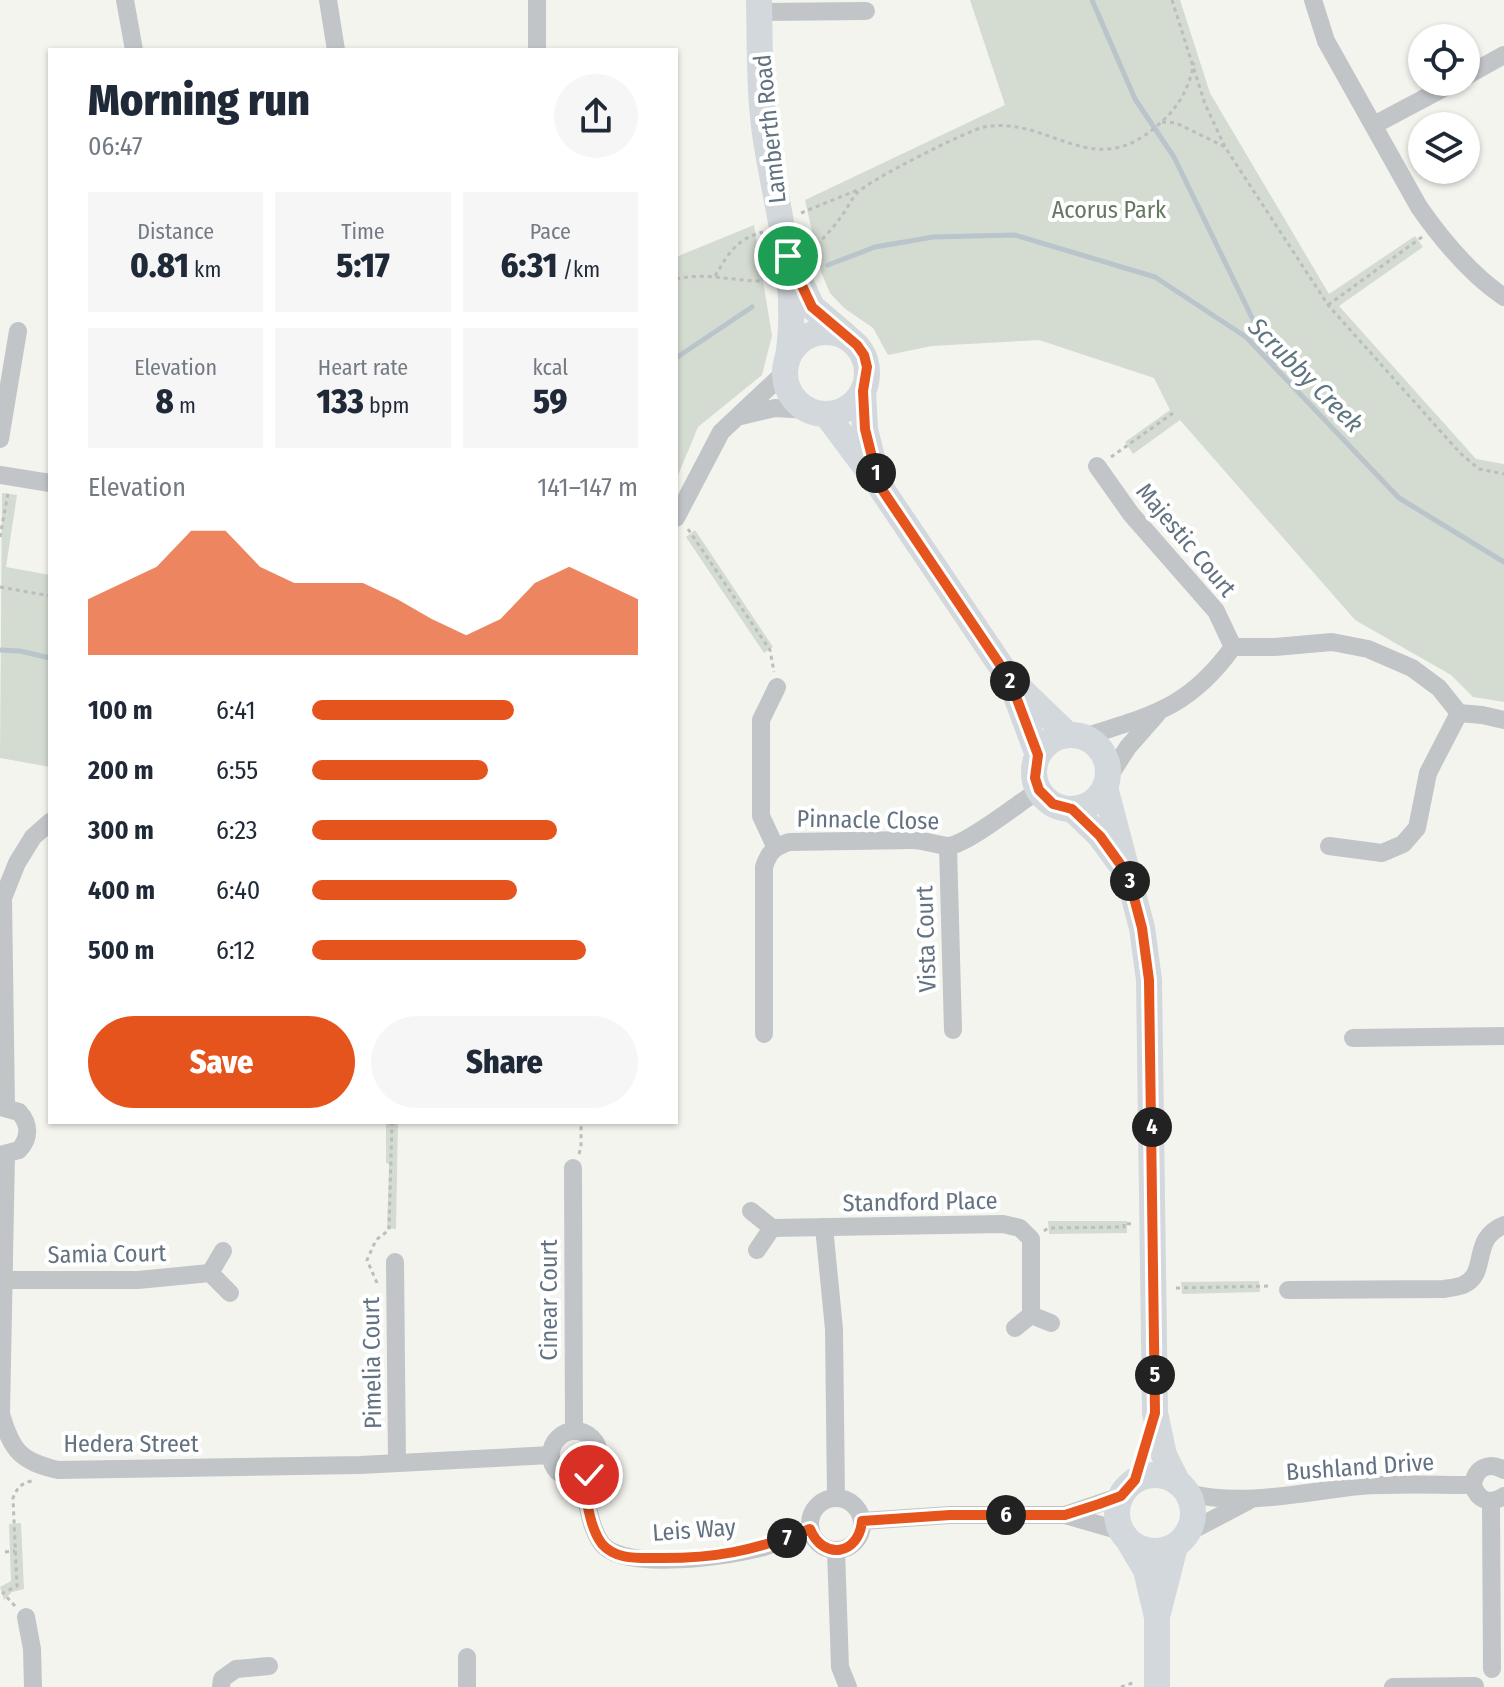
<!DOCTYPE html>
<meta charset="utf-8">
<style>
body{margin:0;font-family:"Fira Sans Condensed",sans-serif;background:#f6f6f7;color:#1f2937;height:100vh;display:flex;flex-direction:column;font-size:30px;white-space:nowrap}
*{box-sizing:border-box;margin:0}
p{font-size:26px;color:#747a83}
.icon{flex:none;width:44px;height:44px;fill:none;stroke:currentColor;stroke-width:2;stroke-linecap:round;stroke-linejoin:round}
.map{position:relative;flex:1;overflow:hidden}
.details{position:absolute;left:48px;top:48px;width:630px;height:1076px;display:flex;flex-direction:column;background:#fff;border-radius:0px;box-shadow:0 2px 6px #0004}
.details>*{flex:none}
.controls{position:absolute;left:1408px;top:24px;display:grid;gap:16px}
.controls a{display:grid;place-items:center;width:72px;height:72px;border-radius:50%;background:#fff;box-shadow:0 2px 6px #0004;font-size:40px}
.pin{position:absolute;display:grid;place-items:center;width:68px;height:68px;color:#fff;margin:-34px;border:4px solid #fff;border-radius:50%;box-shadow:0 2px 8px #0007}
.km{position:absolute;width:40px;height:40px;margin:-20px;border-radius:50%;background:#222;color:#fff;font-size:22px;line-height:40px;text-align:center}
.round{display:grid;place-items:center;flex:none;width:84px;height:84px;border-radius:42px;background:#f6f6f7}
.overview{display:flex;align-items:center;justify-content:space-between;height:136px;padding:0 40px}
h1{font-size:44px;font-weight:800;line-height:60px}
.metrics{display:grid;grid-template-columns:repeat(3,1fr);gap:12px;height:136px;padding:8px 40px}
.metrics div{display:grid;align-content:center;border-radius:0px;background:#f6f6f7;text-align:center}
.metrics b{font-size:34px;font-weight:800}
.metrics small{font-size:22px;font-weight:400}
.metrics p{font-size:22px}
.chart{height:224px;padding:16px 40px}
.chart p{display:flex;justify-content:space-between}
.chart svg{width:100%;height:144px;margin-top:8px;fill:#e6541d;opacity:.7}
.cta{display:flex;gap:16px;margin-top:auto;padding:16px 40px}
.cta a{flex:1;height:92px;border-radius:48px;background:#e6541d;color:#fff;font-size:32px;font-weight:800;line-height:92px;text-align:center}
.cta a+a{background:#f6f6f7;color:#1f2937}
ul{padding:0 40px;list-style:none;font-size:26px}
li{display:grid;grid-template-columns:128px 96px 1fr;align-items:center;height:60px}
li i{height:20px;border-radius:10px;background:#e6541d}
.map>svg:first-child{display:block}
.green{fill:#d4dbd1}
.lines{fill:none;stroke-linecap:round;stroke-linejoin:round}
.stream{stroke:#bac5cb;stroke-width:5}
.path{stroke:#bbbdbf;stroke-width:3;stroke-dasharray:4 4;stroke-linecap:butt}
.street{stroke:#c1c5c8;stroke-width:18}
.secondary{stroke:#d3d8dc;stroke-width:26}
.route-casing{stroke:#fff;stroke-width:16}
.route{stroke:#e6541d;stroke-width:10}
.labels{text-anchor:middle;stroke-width:8;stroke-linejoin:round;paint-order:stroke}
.street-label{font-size:24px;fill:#627281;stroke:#fff}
.park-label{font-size:24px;fill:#657861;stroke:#fff}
.water-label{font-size:26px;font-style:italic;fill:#5e757f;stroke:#fff}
</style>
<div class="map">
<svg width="1504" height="1687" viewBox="0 0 1504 1687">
<rect width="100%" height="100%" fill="#f4f4ef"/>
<g class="green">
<polygon points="970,0 1180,0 1210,93 1329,294 1415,236 1423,247 1339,306 1476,459 1504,464 1504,702 1473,697 1451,675 1355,620 1180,420 1133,454 1125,442 1170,410 1154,378 1039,340 932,346 888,355 873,328 844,308 830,293 821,272 805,200 1005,105"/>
<polygon points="754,225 772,336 762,375 698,427 676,480 676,257"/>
<polygon points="2,493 17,495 6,567 50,575 50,767 0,758"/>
<polygon points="695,530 773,647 764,653 686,537"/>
<polygon points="386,1122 398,1122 396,1229 387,1228 389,1164 386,1163"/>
<polygon points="1048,1221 1127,1221 1127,1233 1049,1234"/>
<polygon points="1259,1281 1260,1292 1182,1294 1181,1282"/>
<polygon points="21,1523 24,1589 12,1592 4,1600 0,1587 11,1581 9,1524"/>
</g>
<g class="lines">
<g class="stream">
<polyline points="1092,0 1135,99 1174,157 1274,363"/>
<polyline points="828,265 875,247 933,237 1015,235 1155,277 1246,337 1399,498 1504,562"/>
<polyline points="676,358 752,307"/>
<polyline points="0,650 20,651 50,658"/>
</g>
<g class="path">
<polyline points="1172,0 1205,104 1225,147"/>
<polyline points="1162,122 1176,123 1225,147 1328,305 1460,453 1479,469 1504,474"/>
<polyline points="801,213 860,189"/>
<path d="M817,245C825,236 834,227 841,217C847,209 851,199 858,192C868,181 968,130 984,127C1050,115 1092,184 1158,125C1178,108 1189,89 1194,63"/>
<path d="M715,276C729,253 736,239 763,232"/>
<path d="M676,279C705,272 732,281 761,281"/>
<polyline points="1328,305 1422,237"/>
<polyline points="1111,457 1173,413"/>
<polyline points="688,529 770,650 774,672"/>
<polyline points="0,537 8,493"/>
<polyline points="0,587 50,596"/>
<polyline points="579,1154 581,1147 581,1122"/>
<polyline points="1044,1231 1048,1228 1124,1227 1124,1223 1131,1224"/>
<polyline points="377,1283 367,1260 376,1240 389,1230 392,1122"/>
<polyline points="1176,1288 1272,1286"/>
<polyline points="5,1552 15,1551"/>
<path d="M15,1606L3,1593L17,1586L13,1498C17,1488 21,1483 32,1481"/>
<polyline points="1121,1687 1135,1682"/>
</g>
<g class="street">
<polyline points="125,0 134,50"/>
<polyline points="328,0 336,50"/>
<polyline points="537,0 537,50"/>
<path d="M1313,0L1326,41L1419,207C1442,240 1470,274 1504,297"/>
<polyline points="759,12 866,11"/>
<polyline points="1466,76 1504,55"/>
<polyline points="1374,125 1455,82"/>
<polyline points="741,416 775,408 809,410"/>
<polyline points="0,439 18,331"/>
<polyline points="1097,466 1131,514 1216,611 1233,647"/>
<polyline points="0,475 50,483"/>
<polyline points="676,518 721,432 785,372"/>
<path d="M1084,737C1152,715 1189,708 1233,647H1275L1332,642L1368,649L1412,668L1439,688L1459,713L1482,715L1504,720"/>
<polyline points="1108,778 1128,747 1157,714"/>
<polyline points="775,846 761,816 761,720 777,687"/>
<polyline points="948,846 953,1030"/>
<polyline points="1329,846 1382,853 1403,844 1417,828 1428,773 1459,713"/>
<path d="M764,1034V867C769,852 774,847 789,842L912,840C922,840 943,846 949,846C968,844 1020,802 1039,790"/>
<polyline points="1353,1038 1504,1036"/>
<path d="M0,1107L19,1112C30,1124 30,1138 19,1150L0,1155"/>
<polyline points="6,1107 3,898 17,863 33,837 50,822"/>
<path d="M6,1155L1,1414C12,1451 20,1461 58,1470L360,1465L551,1455"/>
<polyline points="573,1168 574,1431"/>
<polyline points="751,1211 772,1228 757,1250"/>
<polyline points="824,1227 834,1329 836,1497"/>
<polyline points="772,1228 1003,1224 1020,1228 1031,1239 1031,1315"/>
<polyline points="223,1251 210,1273 230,1293"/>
<polyline points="395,1262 397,1463"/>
<polyline points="5,1280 138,1280 210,1273"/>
<path d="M1288,1290L1444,1289C1450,1288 1458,1287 1463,1285C1490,1273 1469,1239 1504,1225"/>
<polyline points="1015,1328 1031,1315 1051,1323"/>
<circle cx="575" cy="1455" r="24"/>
<path d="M1504,1470C1489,1461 1475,1468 1473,1485C1478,1501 1490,1505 1504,1496"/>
<path d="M582,1479C587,1498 589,1527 602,1544C625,1572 731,1556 764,1547C780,1542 795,1535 810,1529"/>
<path d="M1187,1493C1245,1507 1302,1492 1360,1486C1397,1483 1436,1485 1473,1485"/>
<circle cx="836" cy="1524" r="26"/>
<polyline points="1491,1502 1492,1669"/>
<polyline points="1065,1515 1121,1496"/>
<polyline points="862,1521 950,1515 1065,1515 1121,1531"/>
<polyline points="1189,1532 1248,1501"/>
<polyline points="836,1550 840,1667 848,1687"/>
<polyline points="26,1617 32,1649 33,1687"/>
<polyline points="467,1657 467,1687"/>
<polyline points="221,1687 222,1679 236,1669 269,1666"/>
<polyline points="1393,1687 1475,1686"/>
</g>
<g class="secondary">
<path d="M759,0C760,44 759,90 765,134C776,209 800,282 788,357"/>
<polyline points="795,270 812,307 846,336"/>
<circle cx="826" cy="373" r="41"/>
<polyline points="863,391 865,429 875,470"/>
<polyline points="826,414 879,485 1009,678 1068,735"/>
<polyline points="1013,688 1038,755"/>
<circle cx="1071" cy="772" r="37"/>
<polyline points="1105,787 1142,928 1149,980 1155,1413 1164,1455 1178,1483"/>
<polyline points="1072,809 1100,836 1119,862"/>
<circle cx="1155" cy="1513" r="38"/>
<polyline points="1130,1543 1146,1570 1157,1617 1157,1687"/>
<polyline points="1158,1613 1175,1546"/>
</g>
</g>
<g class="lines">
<defs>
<path id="route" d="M589,1475L582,1479C587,1498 589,1527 602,1544C615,1559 635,1558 654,1558C714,1559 754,1551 810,1529C823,1561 859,1555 862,1521L950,1515H1065L1099,1504L1121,1496L1135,1480L1155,1413L1149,980L1142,928L1128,875L1100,836L1072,809L1053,804L1039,790L1035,778L1038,755L1009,678L879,485L865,429L863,391L867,367L864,355L857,345L812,307L788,256"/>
</defs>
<use href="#route" class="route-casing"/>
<use href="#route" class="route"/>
</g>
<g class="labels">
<g class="street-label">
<text transform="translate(770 129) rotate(-96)" y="8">Lamberth Road</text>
<text transform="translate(1186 540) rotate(50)" y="8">Majestic Court</text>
<text transform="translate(868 820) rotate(1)" y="8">Pinnacle Close</text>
<text transform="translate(926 939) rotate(-92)" y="8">Vista Court</text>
<text transform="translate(920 1202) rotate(-1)" y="8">Standford Place</text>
<text transform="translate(107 1254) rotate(-1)" y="8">Samia Court</text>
<text transform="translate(549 1300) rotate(-90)" y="8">Cinear Court</text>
<text transform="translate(372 1363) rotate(-91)" y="8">Pimelia Court</text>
<text x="131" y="1452">Hedera Street</text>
<text transform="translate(1360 1467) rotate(-4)" y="8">Bushland Drive</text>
<text transform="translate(694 1530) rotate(-4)" y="8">Leis Way</text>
</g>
<g class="park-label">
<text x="1109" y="218">Acorus Park</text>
</g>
<g class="water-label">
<text transform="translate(1306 375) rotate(45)" y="9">Scrubby Creek</text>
</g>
</g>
</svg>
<div class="controls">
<a><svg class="icon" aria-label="locate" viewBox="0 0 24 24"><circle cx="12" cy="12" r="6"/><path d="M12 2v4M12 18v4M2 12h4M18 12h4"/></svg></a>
<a><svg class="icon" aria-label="layers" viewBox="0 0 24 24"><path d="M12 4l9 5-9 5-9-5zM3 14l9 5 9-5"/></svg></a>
</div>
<div class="pin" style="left:788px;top:256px;background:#1e9e55"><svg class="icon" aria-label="arrive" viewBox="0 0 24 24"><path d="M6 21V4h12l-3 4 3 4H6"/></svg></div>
<div class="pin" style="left:589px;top:1475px;background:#d93025"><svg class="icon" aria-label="check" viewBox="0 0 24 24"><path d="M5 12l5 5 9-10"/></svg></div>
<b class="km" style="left:876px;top:473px">1</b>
<b class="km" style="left:1010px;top:681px">2</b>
<b class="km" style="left:1130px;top:881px">3</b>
<b class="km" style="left:1152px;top:1127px">4</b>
<b class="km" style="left:1155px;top:1375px">5</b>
<b class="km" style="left:1006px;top:1515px">6</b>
<b class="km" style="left:787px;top:1538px">7</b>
<section class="details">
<div class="overview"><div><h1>Morning run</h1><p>06:47</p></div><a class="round"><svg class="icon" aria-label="share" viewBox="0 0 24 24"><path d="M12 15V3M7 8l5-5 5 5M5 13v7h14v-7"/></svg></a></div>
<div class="metrics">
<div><p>Distance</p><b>0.81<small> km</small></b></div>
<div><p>Time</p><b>5:17</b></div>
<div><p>Pace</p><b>6:31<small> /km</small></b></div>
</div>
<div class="metrics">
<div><p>Elevation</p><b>8<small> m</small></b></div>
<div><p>Heart rate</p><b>133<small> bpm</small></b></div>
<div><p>kcal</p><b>59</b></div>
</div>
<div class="chart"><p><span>Elevation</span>141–147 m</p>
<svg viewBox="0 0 160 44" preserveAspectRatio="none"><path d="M0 44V27L10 22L20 17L30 6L40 6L50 17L60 22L70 22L80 22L90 27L100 33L110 38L120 33L130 22L140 17L150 22L160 27V44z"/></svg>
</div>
<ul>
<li><b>100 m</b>6:41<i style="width:62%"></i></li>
<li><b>200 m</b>6:55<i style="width:54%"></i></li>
<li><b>300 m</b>6:23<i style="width:75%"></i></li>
<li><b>400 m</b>6:40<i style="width:63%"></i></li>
<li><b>500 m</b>6:12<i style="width:84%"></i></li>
</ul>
<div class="cta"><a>Save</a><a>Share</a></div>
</section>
</div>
